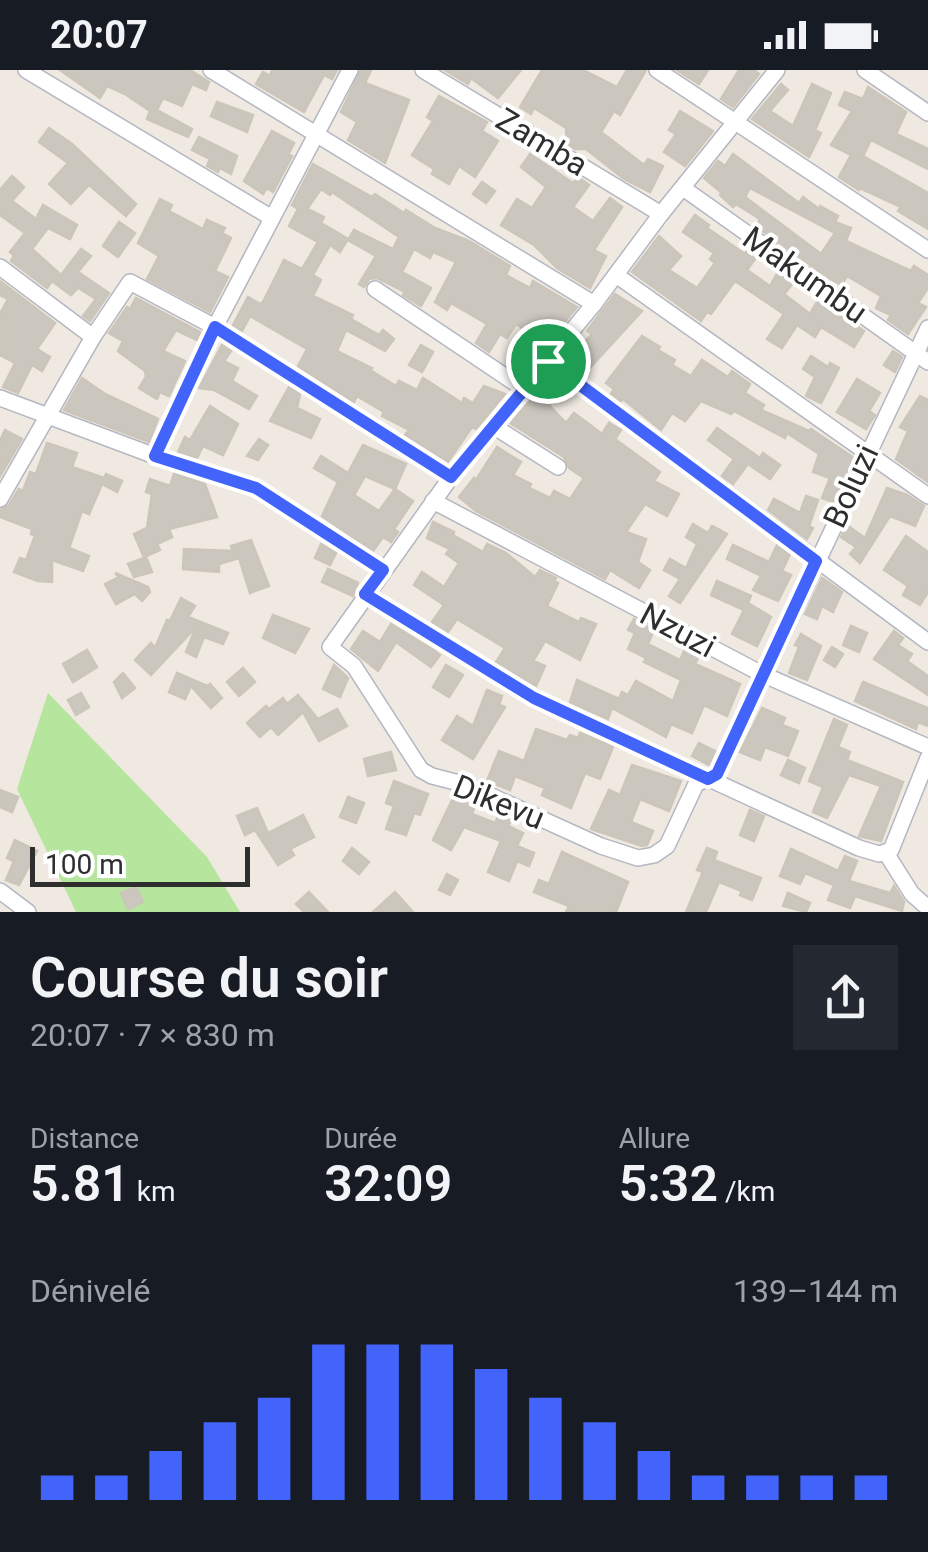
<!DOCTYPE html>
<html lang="fr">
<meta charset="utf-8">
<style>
body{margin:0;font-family:Roboto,sans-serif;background:#242831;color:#f1f3f6;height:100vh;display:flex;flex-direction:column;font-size:38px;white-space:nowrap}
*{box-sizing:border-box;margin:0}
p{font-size:32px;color:#9ea1a6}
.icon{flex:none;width:55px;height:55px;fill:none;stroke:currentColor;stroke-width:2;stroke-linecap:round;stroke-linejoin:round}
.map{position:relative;height:842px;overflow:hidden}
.details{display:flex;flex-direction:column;background:#171b24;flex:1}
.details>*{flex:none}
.scale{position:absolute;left:30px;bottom:25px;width:220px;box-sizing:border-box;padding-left:10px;border:5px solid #2e2e2e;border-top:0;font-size:28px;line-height:35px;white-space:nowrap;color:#2e2e2e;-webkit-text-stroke:8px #fff;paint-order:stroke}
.pin{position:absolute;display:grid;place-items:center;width:85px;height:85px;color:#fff;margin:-42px;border:5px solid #fff;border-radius:50%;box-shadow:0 2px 10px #0007}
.round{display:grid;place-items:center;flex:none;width:105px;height:105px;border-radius:0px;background:#242831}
.summary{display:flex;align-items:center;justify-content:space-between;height:170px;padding:0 30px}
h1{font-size:55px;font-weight:600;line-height:75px}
.figures{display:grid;grid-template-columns:repeat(3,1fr);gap:15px;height:170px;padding:10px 30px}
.figures div{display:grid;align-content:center}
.figures b{font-size:50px;font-weight:600}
.figures small{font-size:28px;font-weight:400}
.figures p{font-size:28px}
.chart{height:280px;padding:20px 30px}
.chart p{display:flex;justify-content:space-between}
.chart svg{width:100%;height:180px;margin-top:10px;stroke:#4264fb;stroke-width:6}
.status{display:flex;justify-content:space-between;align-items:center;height:70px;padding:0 50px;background:#171b24;direction:ltr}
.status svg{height:28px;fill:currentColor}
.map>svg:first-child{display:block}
.grass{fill:#b6e59e}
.building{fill:#cbc7bf;stroke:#cbc5ba;stroke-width:2.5;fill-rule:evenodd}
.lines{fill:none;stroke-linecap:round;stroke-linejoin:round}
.minor-casing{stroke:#b4b7c1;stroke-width:18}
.minor{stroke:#fff;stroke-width:15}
.route-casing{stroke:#fff;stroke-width:20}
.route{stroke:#4264fb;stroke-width:12}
.labels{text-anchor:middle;stroke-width:8;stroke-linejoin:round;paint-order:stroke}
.street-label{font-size:32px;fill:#2e2e2e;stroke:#fff}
</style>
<div class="status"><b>20:07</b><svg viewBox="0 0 49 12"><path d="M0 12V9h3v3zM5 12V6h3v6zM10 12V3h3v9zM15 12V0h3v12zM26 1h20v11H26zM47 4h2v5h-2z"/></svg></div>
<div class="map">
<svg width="928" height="842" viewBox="0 0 928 842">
<rect width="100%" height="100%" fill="#efe9e1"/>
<polygon class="grass" points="48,623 207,787 240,842 76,842 17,719"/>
<g class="building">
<polygon points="60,0 190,0 209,12 206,20 192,14 182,36 163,28 157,40 192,59 188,67 147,49 150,41 125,24 107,16 100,28"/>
<polygon points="272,0 337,0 332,9 324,5 304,42 256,14 263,2 270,6"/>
<polygon points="361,0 371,0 365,13 409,30 385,93 348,70 357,52 341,42"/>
<polygon points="445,0 521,0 498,28 471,8 468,14"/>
<polygon points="542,0 583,0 617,17 627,0 646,0 620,45 614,41 601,62 644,95 648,89 663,96 650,122 624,109 586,79 575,79 567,74 566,58 534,38 531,44 520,37"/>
<polygon points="677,0 708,0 699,14"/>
<polygon points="739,0 754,0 759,4 733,37 721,29"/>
<polygon points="781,14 788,20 770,41 793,56 812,14 831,23 815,60 821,63 809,87 752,49"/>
<polygon points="868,17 906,42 896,64 928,79 928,99 871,70 863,86 928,123 928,159 898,141 901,137 860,118 859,120 839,107 851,85 831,75 852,41 839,35 845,22 863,29"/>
<polygon points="439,26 487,52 482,61 498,71 475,107 459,96 449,114 432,104 434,99 412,85 433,51 427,47"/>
<polygon points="217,32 253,45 247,62 211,46"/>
<polygon points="680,41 713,61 685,96 664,82 676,64 669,60"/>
<polygon points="49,58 72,74 136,134 126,146 89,115 71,134 49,114 68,93 39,72"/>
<polygon points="272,61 294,73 288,85 292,86 273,122 267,118 263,124 244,111"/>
<polygon points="199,67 237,86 231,104 220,98 218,102 207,96 210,89 192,80"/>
<polygon points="530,84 573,113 578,107 589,115 573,137 593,151 610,128 622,137 594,180 606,186 590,218 557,198 534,175 501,155 517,129 532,138 546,117 521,97"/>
<path d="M733,84L799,133L803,127L819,139L820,136L838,146L835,152L851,158L846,171L911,201L914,196L928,205V218L918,233L926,237L908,264L888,250L891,245L876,238L881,226L847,206L842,215L827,207L757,157L760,149L736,134L733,137L720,125L722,123L704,108L718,91L725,96ZM750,118L835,163L821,184L745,127Z"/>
<polygon points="313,94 372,127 375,124 404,143 406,140 435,158 469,171 510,196 506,205 530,218 533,211 577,237 547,273 516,254 507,268 500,264 489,282 476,273 487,254 451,233 447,240 435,232 456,192 433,182 430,188 414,179 402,202 431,218 421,236 403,225 405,222 377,208 369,209 364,217 359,214 376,186 348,170 354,160 393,179 399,167 332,122 330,125 321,119 307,139 324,147 321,153 348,169 340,182 330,175 313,205 321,210 313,226 353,245 351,249 379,265 383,260 394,269 385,281 346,260 337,281 372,298 370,300 396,316 399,311 417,320 423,308 462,333 464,328 473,333 484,316 505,324 476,359 472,357 448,392 405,365 409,360 382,346 384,342 357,326 354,332 298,296 307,279 250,246 242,261 233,255 248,227 260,234 263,232 284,190 302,199 318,172 289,156 298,139 292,135"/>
<polygon points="12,106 24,117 12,131 36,149 43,135 77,155 70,169 48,158 32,179 61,205 81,179 91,186 78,202 109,223 90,251 83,246 96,229 74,215 77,219 71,225 52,211 47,218 11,191 14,185 10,182 25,163 0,145 0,120"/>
<polygon points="482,112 495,121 486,133 473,124"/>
<polygon points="160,129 172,135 169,141 203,159 207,150 225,158 222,163 231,168 215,201 228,207 210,242 147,209 159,186 138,173"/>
<polygon points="695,145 709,155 707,158 745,184 748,178 758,185 747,200 770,216 779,200 795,211 784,224 810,244 817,232 864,261 854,277 821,257 815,267 797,255 782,278 767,269 784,244 735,211 711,244 707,242 701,251 632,202 659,166 681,186 669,200 697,218 715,193 710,189 714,183 683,162"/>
<polygon points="119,152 135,163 118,187 103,176"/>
<polygon points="0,211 55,253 37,279 50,287 42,301 32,295 18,323 3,317 15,293 0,285 0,244 8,229 0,225"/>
<polygon points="615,224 642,241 586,302 570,287 592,264 587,261"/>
<polygon points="136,228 200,262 197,270 176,260 163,281 185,291 169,326 160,322 157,329 139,318 146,307 145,301 118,281 123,271 109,263 127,237 130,239"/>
<polygon points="642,266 660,277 658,280 675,290 672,295 691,306 702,290 728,307 732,301 750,314 745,323 764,335 761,340 809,361 811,359 854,388 833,432 822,428 830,408 813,402 819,384 787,363 785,368 734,341 731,344 701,331 685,351 672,343 661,360 623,329 621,331 611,324 614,319 606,313"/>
<polygon points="222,275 231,281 224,291 238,298 232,311 257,326 249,339 214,320 199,318"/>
<polygon points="421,275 433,282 422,302 409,295"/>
<polygon points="893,281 902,287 895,302 884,295"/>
<polygon points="811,286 828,297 830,293 839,298 821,333 806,326 815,307 803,299"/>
<polygon points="82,308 105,324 158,349 149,372 64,340"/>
<polygon points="857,309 880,323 869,341 875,345 866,359 837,342"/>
<polygon points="546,313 559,323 549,335 566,353 574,343 602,364 609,353 621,360 615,369 660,402 654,411 679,424 667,446 645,434 626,462 646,469 638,492 650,500 639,518 610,500 605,509 476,441 459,427 474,408 476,410 497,377 521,392 513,405 531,414 529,418 550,428 554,421 570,429 584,408 569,398 564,387 510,353"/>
<polygon points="289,317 300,324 297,338 320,349 311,368 270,351"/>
<polygon points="920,326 928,330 928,412 896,389 908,361 900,357"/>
<polygon points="210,336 238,354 223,385 203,376 197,388 178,382 185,367 190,370"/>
<polygon points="717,358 760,388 763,383 780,395 770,409 748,394 733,414 722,406 734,389 708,370"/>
<polygon points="5,360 22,369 0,406 0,371"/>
<polygon points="259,369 268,375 258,390 247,386"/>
<polygon points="47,373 77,383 72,397 104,408 106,404 122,411 117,422 102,414 89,444 82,441 69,478 89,486 83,501 52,490 52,512 38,511 14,502 20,488 26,490 35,466 31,464 32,459 0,447 0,440 9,435 19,419 23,421 30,402 36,404"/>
<path d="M363,375L406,394L395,419L413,431L394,459L398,462L391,472L383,467L373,481L322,446L338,412L314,398L321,386L348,403ZM365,406L395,419L379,441L354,425Z"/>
<polygon points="174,404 205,414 217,447 169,459 172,467 157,474 160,480 144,487 134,464 147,458 152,424 146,422 150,409 170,416"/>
<polygon points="887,418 907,425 924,436 915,456 890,446 860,493 850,484 856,477 841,467 847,455 865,468"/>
<polygon points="806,426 818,430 809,456 813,458 807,469 768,440 774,429 800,443"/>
<polygon points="433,452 454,462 453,465 483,482 487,474 506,483 535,507 540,500 556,508 554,511 558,513 547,536 579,552 581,548 596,554 580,590 545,571 533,591 545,596 536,616 496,592 505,578 457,549 448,562 432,552 444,535 414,515 422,502 444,517 459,493 446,484 450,479 427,468"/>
<polygon points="693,454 708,463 712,456 727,464 680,533 669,526 680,509 664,500 670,489 686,498 697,474 686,467"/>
<polygon points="906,466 928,482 928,522 920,535 903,525 908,516 884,500"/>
<polygon points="251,470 269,516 250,523 239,488 219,494 219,502 183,499 184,479 233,481 231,476"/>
<polygon points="321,474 336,483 330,495 315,488"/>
<polygon points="733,475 769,492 777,475 790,484 782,501 791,505 778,531 753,520 761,506 727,489"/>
<polygon points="146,487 152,502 134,507 128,494"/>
<polygon points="328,499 358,513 353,526 322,512"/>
<polygon points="115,503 148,517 150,522 142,531 135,524 116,534 105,514 119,507"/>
<polygon points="822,508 842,522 833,542 822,536 817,549 805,544"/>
<polygon points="717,511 751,526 748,533 771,547 757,576 732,564 744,540 711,525"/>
<polygon points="181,528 195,536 188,547 228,563 223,574 204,567 196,587 186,582 196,557 151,605 135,590 151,573 155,578 167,550 170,551"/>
<polygon points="273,545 309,559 295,583 263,568"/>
<polygon points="634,549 654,560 648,574 680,590 686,577 700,584 695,594 740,614 727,646 704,635 692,663 671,654 666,667 612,638 608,649 570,632 577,610 619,629 622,622 628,625 636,611 673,631 681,610 644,592 646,588 628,579 635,563 628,560"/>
<polygon points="391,554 435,581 440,585 431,597 396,572 378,601 351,579 363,561 380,572"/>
<polygon points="851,556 867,563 859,582 843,575"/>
<polygon points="894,561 903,568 898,575 912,584 907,591 928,606 928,625 874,589"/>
<polygon points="801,564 821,576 807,610 789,603 799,577 795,575"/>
<polygon points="832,577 843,584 835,597 824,590"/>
<polygon points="87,580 97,597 73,612 63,594"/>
<polygon points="334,595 348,608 340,627 323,619"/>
<polygon points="446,595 463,605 449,627 433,617"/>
<polygon points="243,598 255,612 239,626 227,612"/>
<polygon points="123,603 135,618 122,628 114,612"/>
<polygon points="177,603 207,616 210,614 222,628 211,638 191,616 185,629 169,622"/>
<polygon points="863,612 928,638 928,656 918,652 916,659 855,631"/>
<polygon points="487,620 502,626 499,635 505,637 473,689 442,670 457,646 473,656"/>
<polygon points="81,623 89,637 76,645 68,630"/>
<polygon points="298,625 318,649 337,639 347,656 319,671 303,642 278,665 271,657 260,667 247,653 266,636 269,639 283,628 287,634"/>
<polygon points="762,638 785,648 782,655 798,661 788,686 765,677 760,690 740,682"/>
<polygon points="834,649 847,655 838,677 850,682 847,690 903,712 881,771 859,766 881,716 849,705 827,748 813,742 823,717 809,711"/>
<polygon points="536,659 567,670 570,665 578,668 580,663 613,677 600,709 585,703 571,738 542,725 545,718 515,706 510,720 487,711 499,681 524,691"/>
<polygon points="699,673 715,681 709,695 692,686"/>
<polygon points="391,682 396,700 368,706 364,689"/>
<polygon points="788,690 805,698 799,713 781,705"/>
<polygon points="632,695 681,711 669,741 640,729 631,752 653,761 647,775 642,776 591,759 609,720 620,725"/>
<polygon points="394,711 428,724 420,745 414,743 406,765 386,759 394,736 386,733"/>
<polygon points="0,720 18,727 12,742 0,737"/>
<polygon points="455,724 476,732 472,744 495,753 500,742 512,748 508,756 523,763 517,776 534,783 529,796 517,791 509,811 488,802 501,771 464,757 451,780 433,770"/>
<polygon points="348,727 364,733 356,753 340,747"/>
<polygon points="257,738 268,763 303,745 314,767 290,779 294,785 278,795 255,760 245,765 237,746"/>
<polygon points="750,740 764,746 754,771 740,765"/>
<polygon points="15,770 37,781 19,815 6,810 14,791 7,788"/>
<polygon points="352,778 369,792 359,804 343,791"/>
<polygon points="707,778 717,782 714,790 761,808 752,830 740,825 742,821 719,812 706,842 686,842 703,802 697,800"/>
<polygon points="791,779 838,801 845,786 857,791 849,811 890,823 894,816 904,832 902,841 855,826 850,838 828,830 834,815 805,803 800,814 780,806"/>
<polygon points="562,782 628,812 616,842 566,842 569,836 534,822 539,810 549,814"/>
<polygon points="447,804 458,810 450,825 439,820"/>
<polygon points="136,817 143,832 128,839 121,823"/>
<polygon points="309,822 328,842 304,842 296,834"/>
<polygon points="395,822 413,842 373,842"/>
<polygon points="788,823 810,833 806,842 783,836"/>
</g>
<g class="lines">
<defs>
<g id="minor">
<polyline points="26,0 272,148"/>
<polyline points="211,0 594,234"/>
<polyline points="423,0 661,144"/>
<polyline points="657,0 928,180"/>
<polyline points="777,0 661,144 594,234 451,407 330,577 354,596 421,700 432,706 467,715 601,776 638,788 654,785 667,776 696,714 717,704 928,258"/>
<polyline points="865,0 928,43"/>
<polyline points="683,118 928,292"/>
<polyline points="0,197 93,267"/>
<polyline points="616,205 928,426"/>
<polyline points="375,219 524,319"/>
<polyline points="548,291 928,572"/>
<polyline points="0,328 155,386 256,418 383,501"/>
<polyline points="493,356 558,397"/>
<polyline points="155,386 215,257 350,0"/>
<polyline points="0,429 93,267 130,212 215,257 451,407"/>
<polyline points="433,431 762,604 928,677"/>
<polyline points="365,524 534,628 859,778 879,784 891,780 928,688"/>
<polyline points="886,783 912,824 928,838"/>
<polyline points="0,821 28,842"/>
</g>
</defs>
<use href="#minor" class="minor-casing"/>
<use href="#minor" class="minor"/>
</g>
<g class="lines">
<defs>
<polygon id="route" points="215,257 451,407 548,291 816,491 717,704 708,709 534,628 365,524 383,500 256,418 155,386"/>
</defs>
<use href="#route" class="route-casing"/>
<use href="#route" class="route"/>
</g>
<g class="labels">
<g class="street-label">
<text transform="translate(542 72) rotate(31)" y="11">Zamba</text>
<text transform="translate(805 205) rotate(35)" y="11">Makumbu</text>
<text transform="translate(851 416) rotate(-65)" y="11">Boluzi</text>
<text transform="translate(678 560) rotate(28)" y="11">Nzuzi</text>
<text transform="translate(499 732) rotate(22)" y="11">Dikevu</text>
</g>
</g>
</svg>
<div class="scale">100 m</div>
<div class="pin" style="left:548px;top:291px;background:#1e9e55"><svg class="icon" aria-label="arrive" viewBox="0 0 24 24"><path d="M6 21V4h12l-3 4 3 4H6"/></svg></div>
</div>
<section class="details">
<div class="summary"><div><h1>Course du soir</h1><p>20:07 · 7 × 830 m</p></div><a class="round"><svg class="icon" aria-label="share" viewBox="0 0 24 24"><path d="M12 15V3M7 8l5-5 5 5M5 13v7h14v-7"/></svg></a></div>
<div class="figures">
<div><p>Distance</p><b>5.81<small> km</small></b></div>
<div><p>Durée</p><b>32:09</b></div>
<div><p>Allure</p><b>5:32<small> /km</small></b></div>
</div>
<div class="chart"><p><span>Dénivelé</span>139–144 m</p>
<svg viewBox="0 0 160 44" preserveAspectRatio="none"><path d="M5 44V38M15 44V38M25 44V32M35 44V25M45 44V19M55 44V6M65 44V6M75 44V6M85 44V12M95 44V19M105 44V25M115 44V32M125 44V38M135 44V38M145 44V38M155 44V38"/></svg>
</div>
</section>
